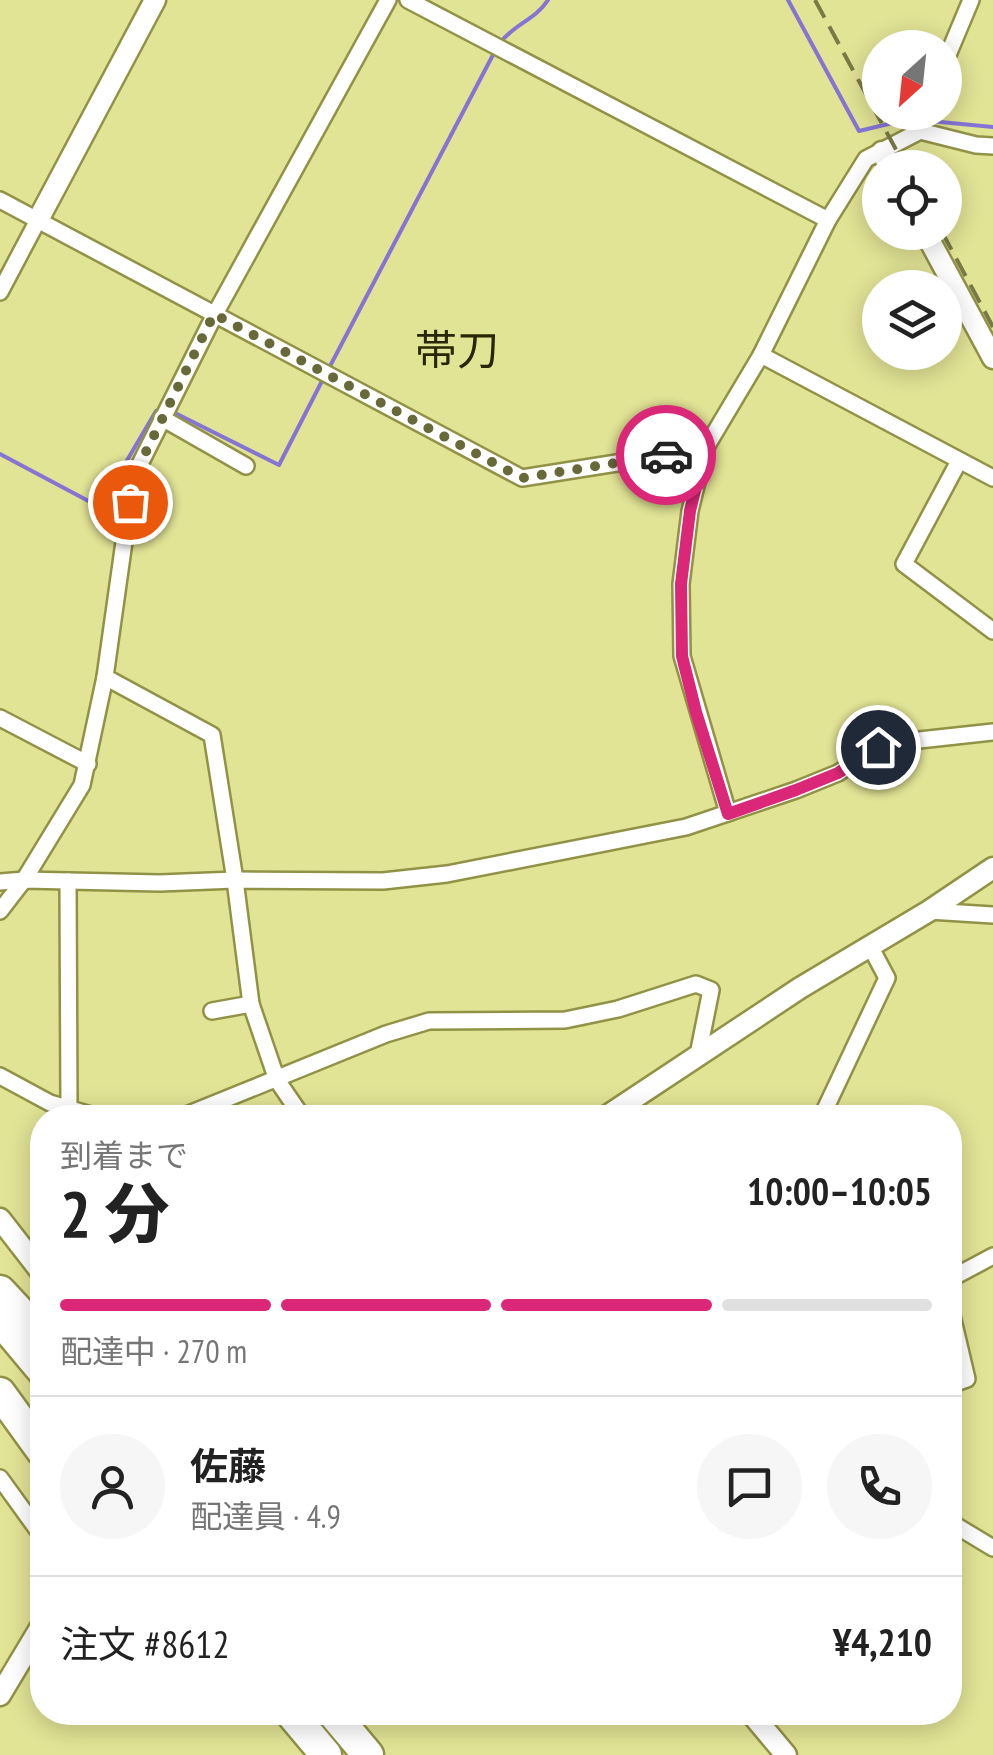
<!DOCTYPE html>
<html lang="ja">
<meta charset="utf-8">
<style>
:root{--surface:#fff;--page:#f6f6f6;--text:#222;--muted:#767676;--line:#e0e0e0;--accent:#db2777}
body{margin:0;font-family:"PT Sans Narrow","Noto Sans JP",sans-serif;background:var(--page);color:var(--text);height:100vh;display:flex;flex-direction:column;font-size:38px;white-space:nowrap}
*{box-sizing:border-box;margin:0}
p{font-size:32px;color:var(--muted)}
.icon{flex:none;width:55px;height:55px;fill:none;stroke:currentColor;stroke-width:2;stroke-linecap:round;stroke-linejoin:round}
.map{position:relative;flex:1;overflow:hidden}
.side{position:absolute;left:30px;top:1105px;width:932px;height:620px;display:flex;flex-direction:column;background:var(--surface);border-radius:40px;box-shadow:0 5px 25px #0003}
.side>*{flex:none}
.needle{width:65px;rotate:207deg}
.fabs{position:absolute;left:862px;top:30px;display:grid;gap:20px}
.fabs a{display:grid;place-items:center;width:100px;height:100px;border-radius:50%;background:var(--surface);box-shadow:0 5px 25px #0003;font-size:50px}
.pin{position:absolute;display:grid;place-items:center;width:85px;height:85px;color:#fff;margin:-42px;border:5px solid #fff;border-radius:50%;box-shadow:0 2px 10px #0007}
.courier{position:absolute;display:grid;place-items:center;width:100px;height:100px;margin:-50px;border:8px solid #db2777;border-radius:50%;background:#fff;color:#222;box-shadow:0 2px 12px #0007}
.overview em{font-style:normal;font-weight:800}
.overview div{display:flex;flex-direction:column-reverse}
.overview{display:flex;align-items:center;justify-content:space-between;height:170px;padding:0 30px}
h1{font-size:65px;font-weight:800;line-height:75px}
.bar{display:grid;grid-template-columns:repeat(4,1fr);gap:15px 10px;align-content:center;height:120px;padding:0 30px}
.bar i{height:12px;border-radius:8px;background:var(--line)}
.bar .selected{background:var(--accent)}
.bar p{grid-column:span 4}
.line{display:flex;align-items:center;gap:25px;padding:0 30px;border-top:2px solid var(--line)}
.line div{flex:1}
.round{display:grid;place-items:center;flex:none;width:105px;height:105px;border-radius:52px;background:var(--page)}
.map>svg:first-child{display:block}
</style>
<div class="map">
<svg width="993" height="1755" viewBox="0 0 993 1755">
<rect width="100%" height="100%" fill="#e1e395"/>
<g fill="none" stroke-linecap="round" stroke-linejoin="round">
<!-- stream -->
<g stroke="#8674d5" stroke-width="4">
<path d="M788 0 859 131 909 119 993 127"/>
<path d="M500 43C513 25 536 19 548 0"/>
<path d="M328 370 495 51"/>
<path d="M173 412 279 465 323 379"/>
<path d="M0 454 96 505 102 503 156 411 160 409"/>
</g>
<defs>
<g id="minor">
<path d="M408 0 828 220"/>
<path d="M945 62 971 0"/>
<path d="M0 200 522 478 705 449"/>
<path d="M0 292 38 220"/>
<path d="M761 355 993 478"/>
<path d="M162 418 246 466"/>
<path d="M959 461 904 564 993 631"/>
<path d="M105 677 212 735 235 880 251 1004 277 1080 303 1118"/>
<path d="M0 718 88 764"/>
<path d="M728 813 682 656 681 584 690 511 705 449 761 355 828 220 866 159 920 131 976 145 993 146"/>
<path d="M68 881 69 1108"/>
<path d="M0 882 24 880 160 883 235 880 383 881 447 874 686 827 796 790 838 773 878 747 901 742 993 732"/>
<path d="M0 911 24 880 82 785 105 677 133 478 215 314 388 0"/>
<path d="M929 911 993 915"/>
<path d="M212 1011 251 1004"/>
<path d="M0 1076 50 1103 91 1115 144 1118"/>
<path d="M179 1118 386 1034 429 1021 565 1020 618 1009 696 984 711 990 698 1055"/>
<path d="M821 1118 887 978 870 946"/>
<path d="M950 1279 993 1256"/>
<path d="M950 1307 967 1379 950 1385"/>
<path d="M0 1478 42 1536"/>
<path d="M950 1522 993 1548"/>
</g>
<g id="tertiary">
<path d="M882 152 890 168"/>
<path d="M38 220 155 0"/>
<path d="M925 232 993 358"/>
<path d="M604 1118 800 988 929 911 993 868"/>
<path d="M0 1219 42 1273"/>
<path d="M0 1695 42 1625"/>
<path d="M750 1712 786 1755"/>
</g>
<g id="motorway">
<path d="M0 1291 42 1336"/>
<path d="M0 1320 42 1370"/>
<path d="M0 1393 42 1451"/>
<path d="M290 1712 326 1755"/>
<path d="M332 1712 368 1755"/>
</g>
</defs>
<!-- minor casing -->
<use href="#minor" stroke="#919246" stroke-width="20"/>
<!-- tertiary casing -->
<use href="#tertiary" stroke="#919246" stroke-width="25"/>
<!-- motorway casing -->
<use href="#motorway" stroke="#919246" stroke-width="35"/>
<!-- minor -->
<use href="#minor" stroke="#fff" stroke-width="15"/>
<!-- tertiary -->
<use href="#tertiary" stroke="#fff" stroke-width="20"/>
<!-- motorway -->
<use href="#motorway" stroke="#fff" stroke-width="30"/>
<!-- rail -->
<g stroke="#797a45" stroke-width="4" stroke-dasharray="20 10" stroke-linecap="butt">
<path d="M815 0 906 168"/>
<path d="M942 232 993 327"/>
</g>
</g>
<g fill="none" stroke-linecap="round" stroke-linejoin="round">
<!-- done -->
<path stroke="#686938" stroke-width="10" stroke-dasharray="0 18" d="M130 502 133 478 214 314 522 478 666 455"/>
<!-- route -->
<path stroke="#db2777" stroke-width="12" d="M666 455 705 449 690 511 681 584 682 656 696 712 728 814 796 790 838 773 878 747"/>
</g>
<g text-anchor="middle" stroke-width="10" stroke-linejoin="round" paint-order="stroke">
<!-- quarter labels -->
<g font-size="42" fill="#272706" stroke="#e1e395">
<text x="457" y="365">帯刀</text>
</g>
</g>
</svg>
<div class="fabs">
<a><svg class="needle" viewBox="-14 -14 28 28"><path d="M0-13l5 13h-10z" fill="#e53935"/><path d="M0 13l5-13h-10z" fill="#767676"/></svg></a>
<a><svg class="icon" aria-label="locate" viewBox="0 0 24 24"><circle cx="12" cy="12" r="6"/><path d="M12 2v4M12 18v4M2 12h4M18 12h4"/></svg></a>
<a><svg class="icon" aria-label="layers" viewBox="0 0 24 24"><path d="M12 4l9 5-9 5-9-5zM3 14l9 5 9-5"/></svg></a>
</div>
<div class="pin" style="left:130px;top:502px;background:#ea580c"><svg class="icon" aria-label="bag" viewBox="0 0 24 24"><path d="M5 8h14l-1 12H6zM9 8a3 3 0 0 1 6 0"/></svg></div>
<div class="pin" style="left:878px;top:747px;background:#1f2937"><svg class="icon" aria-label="home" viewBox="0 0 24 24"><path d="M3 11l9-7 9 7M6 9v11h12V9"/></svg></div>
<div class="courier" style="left:666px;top:455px"><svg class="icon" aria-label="car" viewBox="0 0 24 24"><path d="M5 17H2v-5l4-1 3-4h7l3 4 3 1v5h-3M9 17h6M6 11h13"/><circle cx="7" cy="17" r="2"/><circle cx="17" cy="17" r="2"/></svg></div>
<section class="side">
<div class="overview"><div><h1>2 分</h1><p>到着まで</p></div><em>10:00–10:05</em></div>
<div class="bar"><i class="selected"></i><i class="selected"></i><i class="selected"></i><i></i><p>配達中 · 270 m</p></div>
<div class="line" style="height:180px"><a class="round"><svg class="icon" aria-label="person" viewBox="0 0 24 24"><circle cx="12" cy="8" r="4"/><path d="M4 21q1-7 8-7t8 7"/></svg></a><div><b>佐藤</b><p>配達員 · 4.9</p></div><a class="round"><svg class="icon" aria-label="chat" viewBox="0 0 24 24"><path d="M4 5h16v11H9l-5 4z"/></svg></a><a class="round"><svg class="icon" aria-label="phone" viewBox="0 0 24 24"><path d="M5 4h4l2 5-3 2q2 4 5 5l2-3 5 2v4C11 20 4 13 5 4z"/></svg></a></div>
<div class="line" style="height:130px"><div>注文 #8612</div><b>¥4,210</b></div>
</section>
</div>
